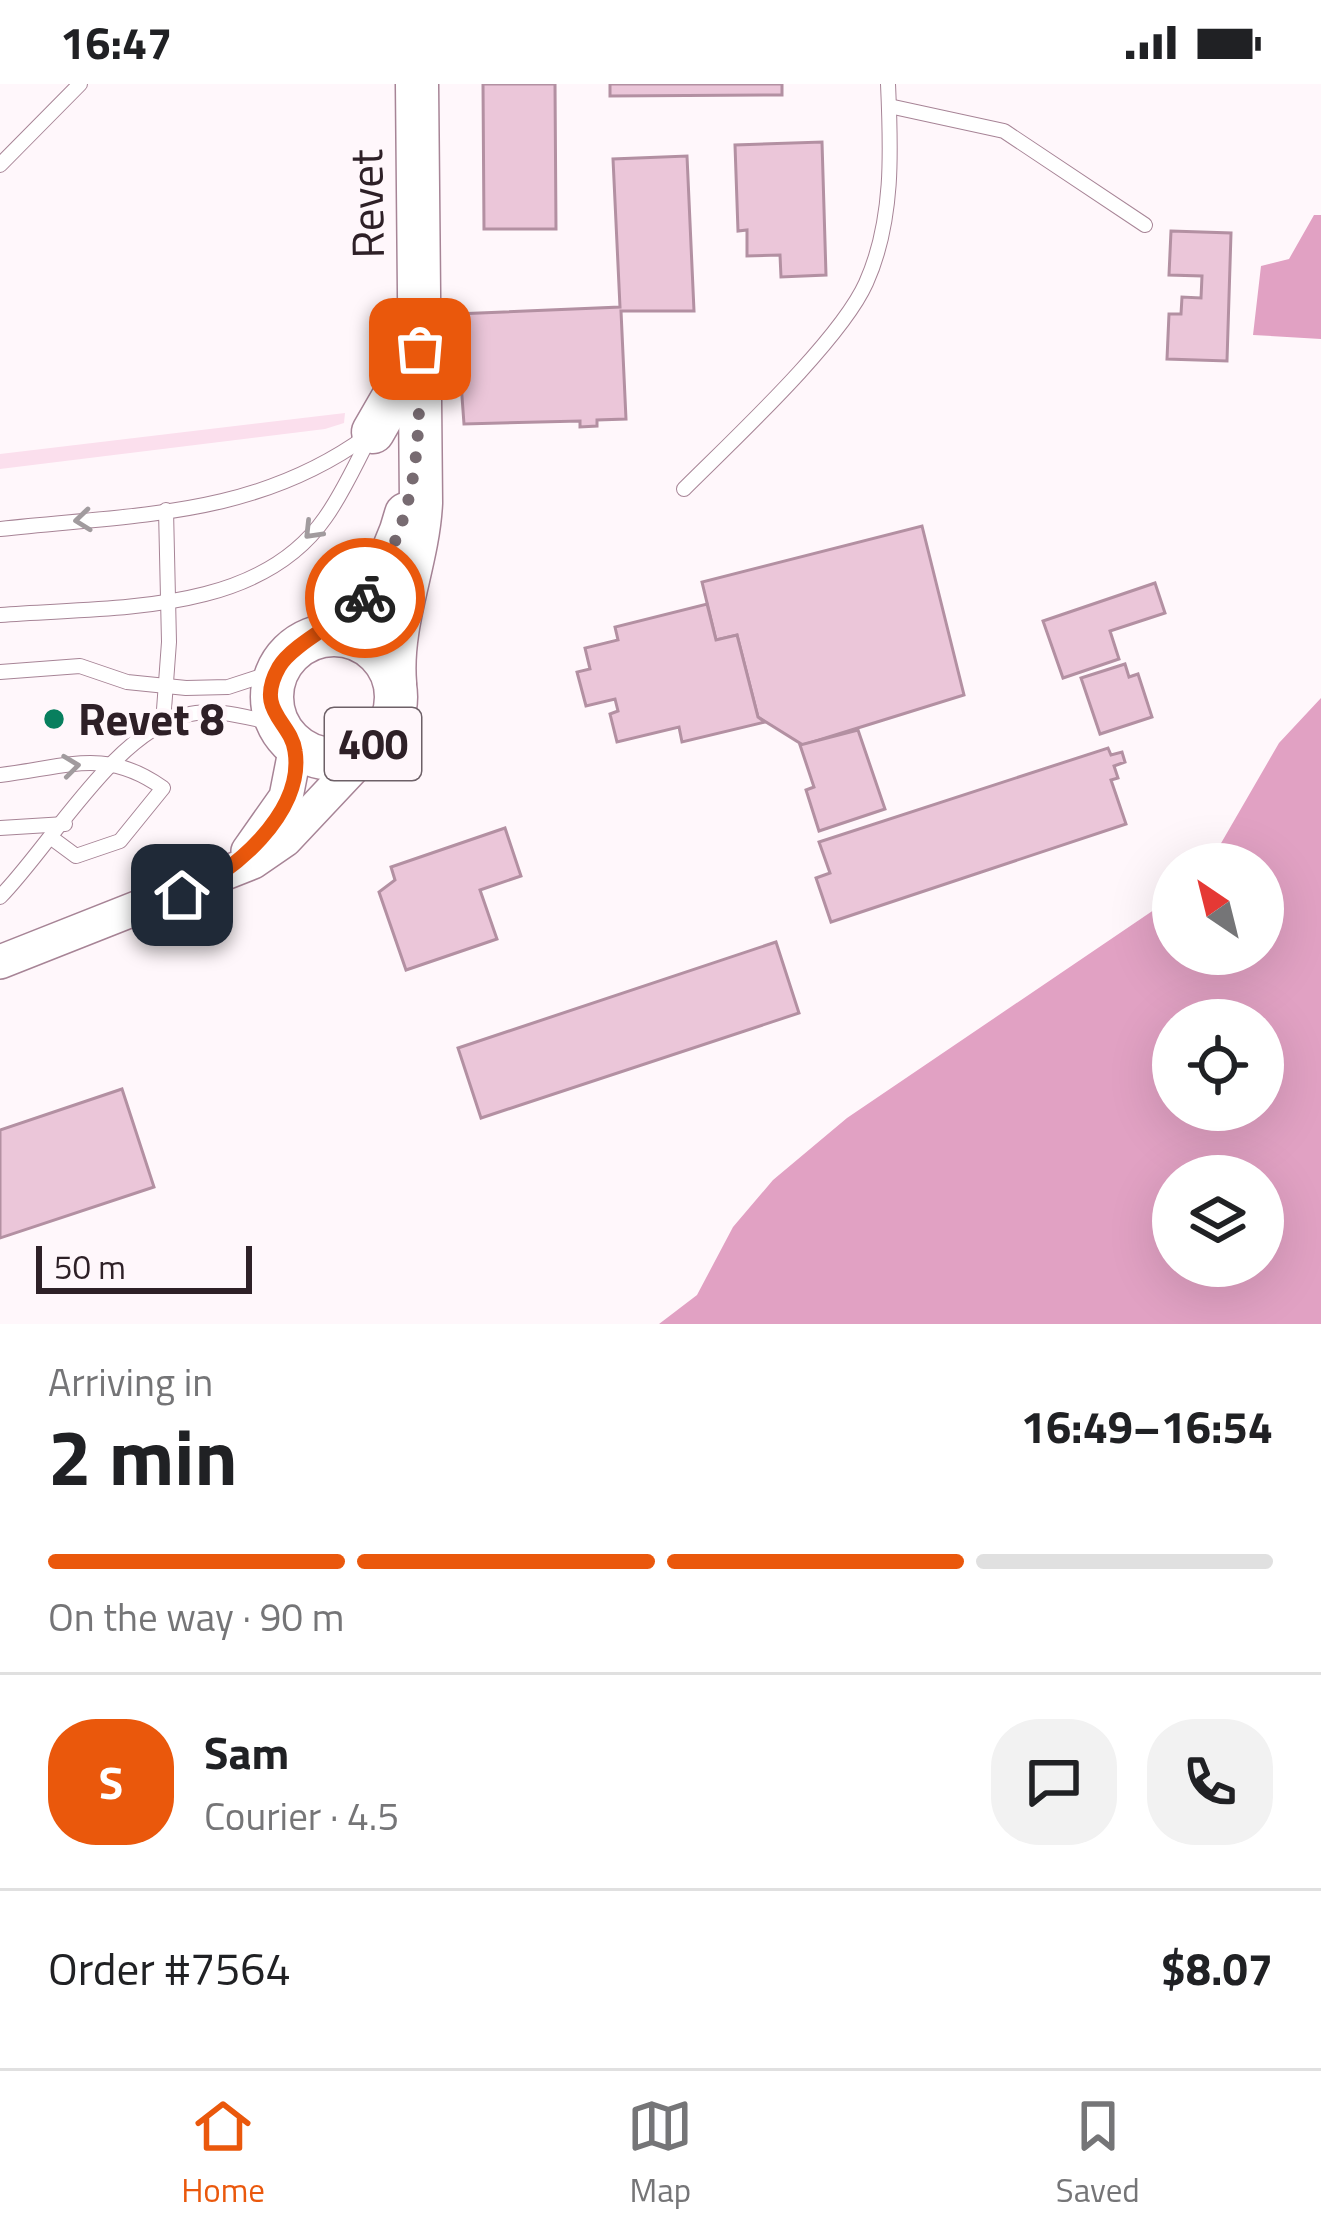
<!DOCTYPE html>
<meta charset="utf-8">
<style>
:root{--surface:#fff;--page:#f2f2f2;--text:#202124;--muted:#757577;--line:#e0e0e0;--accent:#ea580c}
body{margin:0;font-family:"Titillium Web",sans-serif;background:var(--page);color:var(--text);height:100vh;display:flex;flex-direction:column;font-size:45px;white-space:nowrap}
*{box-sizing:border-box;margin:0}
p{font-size:39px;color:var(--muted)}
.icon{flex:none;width:66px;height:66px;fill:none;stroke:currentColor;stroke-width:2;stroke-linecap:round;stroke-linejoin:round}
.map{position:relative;height:1240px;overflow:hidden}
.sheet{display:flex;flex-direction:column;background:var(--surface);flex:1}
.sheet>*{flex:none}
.needle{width:78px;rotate:325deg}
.fabs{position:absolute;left:1152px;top:759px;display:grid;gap:24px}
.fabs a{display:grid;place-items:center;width:132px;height:132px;border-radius:50%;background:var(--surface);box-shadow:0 12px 48px #0002;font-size:60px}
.scale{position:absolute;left:36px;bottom:30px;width:216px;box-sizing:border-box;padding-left:12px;border:6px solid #2e2027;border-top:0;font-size:33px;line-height:42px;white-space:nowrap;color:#2e2027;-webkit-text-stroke:9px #fff7fb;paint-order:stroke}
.pin{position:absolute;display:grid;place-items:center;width:102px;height:102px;color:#fff;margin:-51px;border-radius:24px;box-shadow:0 6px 18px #0006}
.courier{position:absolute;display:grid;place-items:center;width:120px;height:120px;margin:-60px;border:9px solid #ea580c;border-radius:50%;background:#fff;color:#222;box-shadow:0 3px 15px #0007}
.head em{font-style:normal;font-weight:700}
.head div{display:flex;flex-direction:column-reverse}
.head{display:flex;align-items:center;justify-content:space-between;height:204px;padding:0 48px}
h1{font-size:78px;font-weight:700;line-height:90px}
.bar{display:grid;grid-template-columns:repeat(4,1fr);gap:18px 12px;align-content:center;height:144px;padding:0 48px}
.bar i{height:15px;border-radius:9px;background:var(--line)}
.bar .on{background:var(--accent)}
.bar p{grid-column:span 4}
.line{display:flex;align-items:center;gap:30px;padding:0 48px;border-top:3px solid var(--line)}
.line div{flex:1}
.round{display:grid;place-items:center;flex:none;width:126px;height:126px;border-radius:48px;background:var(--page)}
.status{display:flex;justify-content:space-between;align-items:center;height:84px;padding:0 60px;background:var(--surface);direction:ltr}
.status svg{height:33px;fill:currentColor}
.tabs{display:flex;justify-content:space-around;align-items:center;height:168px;border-top:3px solid var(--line);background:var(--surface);font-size:33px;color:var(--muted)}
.tabs a{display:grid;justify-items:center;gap:6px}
.tabs .on{color:var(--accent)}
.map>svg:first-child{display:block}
</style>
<div class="status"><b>16:47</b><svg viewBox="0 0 49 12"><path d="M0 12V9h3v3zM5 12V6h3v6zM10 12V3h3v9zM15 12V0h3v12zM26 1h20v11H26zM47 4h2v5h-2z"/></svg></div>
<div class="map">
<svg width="1321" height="1240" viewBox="0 0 1321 1240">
<rect width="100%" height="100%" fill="#fff7fb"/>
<!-- green -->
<path fill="#fbdfed" d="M345 329 344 339 325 345 0 385V370Z"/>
<!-- water -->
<g fill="#e1a1c3" fill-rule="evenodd">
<path d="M1314 131H1321V255L1253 251 1261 182 1289 175Z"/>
<path d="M1321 614V1240H659L697 1211 733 1143 773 1096 847 1034 1173 813V870H1263V780H1209L1279 659ZM1173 936H1263V1026H1173ZM1173 1092H1263V1182H1173Z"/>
</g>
<!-- building -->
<g fill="#ebc6d9" stroke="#b390a2" stroke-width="3">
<path d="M483 0H555L556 145H484Z"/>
<path d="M610 0H782V11L610 12Z"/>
<path d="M822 58 826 191 781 193 780 171 747 172V146L738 147 735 61Z"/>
<path d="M687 72 694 227H621L626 335 597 336V342L580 343V337L464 340 456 230 620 223 613 75Z"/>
<path d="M1171 147 1231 149 1227 277 1167 275 1169 230H1181L1182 213 1201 214 1202 192 1169 191Z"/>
<path d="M922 442 964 611 803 661 758 633 737 551 716 556 702 498Z"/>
<path d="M1155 499 1165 529 1110 547 1119 575 1063 594 1043 537Z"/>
<path d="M707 520 716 556 737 551 758 633 765 638 682 658 679 643 617 658 610 630 618 627 615 615 586 622 577 588 590 585 585 564 618 556 615 543Z"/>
<path d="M1125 580 1129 593 1138 590 1152 633 1100 650 1081 594Z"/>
<path d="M858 646 885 725 819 747 806 706 814 703 800 661Z"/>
<path d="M1108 664 1111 671 1122 668 1125 678 1114 682 1118 694 1111 696 1126 740 831 838 816 794 830 789 819 758Z"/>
<path d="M505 744 521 792 480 806 497 855 406 886 379 808 395 796 391 783Z"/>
<path d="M776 858 799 929 481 1034 458 964Z"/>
<path d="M122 1005 154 1103 0 1154V1046Z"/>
</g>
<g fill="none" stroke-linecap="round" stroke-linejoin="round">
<defs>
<g id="service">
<path d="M889 22 1004 47 1145 141"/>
<path d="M0 81 80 0"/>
<path d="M684 405C732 357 840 257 866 199 894 137 891 66 888 0"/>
<path d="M0 445C133 430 254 434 367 352"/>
<path d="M0 531C107 522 256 533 325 434 343 409 356 379 370 353"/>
<path d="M0 588 80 582 127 598 186 604 228 603 277 587"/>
<path d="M163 639 169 558 166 426"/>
<path d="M0 691C67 683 106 663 163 704L120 757 76 772 53 755"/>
<path d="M0 744 65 740"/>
<path d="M0 813C51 761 114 649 185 631 215 623 248 634 278 640"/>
</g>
<g id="tertiary">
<path d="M248 767 286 713 296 662"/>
<path d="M0 878 253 778 285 756 379 656"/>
</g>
<g id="trunk">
<path d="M373 348 414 277"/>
<path d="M321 551C362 520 393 482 406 430"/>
<circle cx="334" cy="613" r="62"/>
<path d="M395 599C390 537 418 480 421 419L417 0"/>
</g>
</defs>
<!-- service casing -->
<use href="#service" stroke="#a78496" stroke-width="16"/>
<!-- tertiary casing -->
<use href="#tertiary" stroke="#a78496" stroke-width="36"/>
<!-- trunk casing -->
<use href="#trunk" stroke="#a78496" stroke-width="45"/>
<!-- service -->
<use href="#service" stroke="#fff" stroke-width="14"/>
<!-- tertiary -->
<use href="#tertiary" stroke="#fff" stroke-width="33"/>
<!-- trunk -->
<use href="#trunk" stroke="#fff" stroke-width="42"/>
</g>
<!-- one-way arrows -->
<defs><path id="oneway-chevron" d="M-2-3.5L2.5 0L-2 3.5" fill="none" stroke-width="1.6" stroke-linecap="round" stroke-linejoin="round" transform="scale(3)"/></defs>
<g stroke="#a19b9e">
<use href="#oneway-chevron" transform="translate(83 436) rotate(174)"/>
<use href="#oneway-chevron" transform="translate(312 447) rotate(134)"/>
<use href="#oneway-chevron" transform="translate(71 682) rotate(-7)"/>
</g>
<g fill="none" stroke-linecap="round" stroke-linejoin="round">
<!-- done -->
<path stroke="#776b71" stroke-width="12" stroke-dasharray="0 21.6" d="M365 514C420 430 419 362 420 265"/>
<!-- route -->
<path stroke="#ea580c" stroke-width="15" d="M182 811C231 791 305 729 295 667 291 637 254 627 279 583 292 560 342 537 365 514"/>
</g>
<!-- markers -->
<circle fill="#087f5e" stroke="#fff7fb" stroke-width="4.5" cx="54" cy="635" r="12"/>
<g text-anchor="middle" stroke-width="9" stroke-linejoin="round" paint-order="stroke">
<!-- shield labels -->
<rect fill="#fff7fb" stroke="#6d6067" stroke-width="3" x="325" y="624" width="96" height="72" rx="9"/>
<g font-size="42" font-weight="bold" fill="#2e2027">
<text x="373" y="675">400</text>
</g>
<!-- street labels -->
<g font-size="45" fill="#2e2027" stroke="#fff7fb">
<text transform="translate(367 120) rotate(-91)" y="16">Revet</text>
</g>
<!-- poi labels -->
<g font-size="45" font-weight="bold" fill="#2e2027" stroke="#fff7fb" text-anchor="start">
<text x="78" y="651">Revet 8</text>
</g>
</g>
</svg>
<div class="fabs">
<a><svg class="needle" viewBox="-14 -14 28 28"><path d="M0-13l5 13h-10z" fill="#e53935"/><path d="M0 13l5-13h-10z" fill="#757577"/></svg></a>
<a><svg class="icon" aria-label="locate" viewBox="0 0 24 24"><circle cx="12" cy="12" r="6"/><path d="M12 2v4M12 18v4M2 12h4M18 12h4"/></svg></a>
<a><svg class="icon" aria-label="layers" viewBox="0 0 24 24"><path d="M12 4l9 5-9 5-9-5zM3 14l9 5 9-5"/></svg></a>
</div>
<div class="scale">50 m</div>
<div class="pin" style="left:420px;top:265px;background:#ea580c"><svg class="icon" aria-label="bag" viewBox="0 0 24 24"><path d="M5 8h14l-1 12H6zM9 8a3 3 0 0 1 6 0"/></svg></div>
<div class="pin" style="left:182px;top:811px;background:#1f2937"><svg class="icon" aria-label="home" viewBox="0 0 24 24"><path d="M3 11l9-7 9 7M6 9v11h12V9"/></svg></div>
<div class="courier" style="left:365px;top:514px"><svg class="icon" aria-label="bike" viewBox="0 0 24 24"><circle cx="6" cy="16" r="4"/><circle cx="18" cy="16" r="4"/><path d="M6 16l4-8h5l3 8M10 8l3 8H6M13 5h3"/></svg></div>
</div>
<section class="sheet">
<div class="head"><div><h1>2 min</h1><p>Arriving in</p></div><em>16:49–16:54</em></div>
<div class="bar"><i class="on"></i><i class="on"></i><i class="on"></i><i></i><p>On the way · 90 m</p></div>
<div class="line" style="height:216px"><b class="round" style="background:var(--accent);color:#fff">S</b><div><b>Sam</b><p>Courier · 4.5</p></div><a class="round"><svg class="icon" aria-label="chat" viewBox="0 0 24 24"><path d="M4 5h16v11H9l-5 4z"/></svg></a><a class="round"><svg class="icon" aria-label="phone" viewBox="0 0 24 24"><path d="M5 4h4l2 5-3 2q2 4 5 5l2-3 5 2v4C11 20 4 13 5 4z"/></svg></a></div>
<div class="line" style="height:156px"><div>Order #7564</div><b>$8.07</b></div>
</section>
<nav class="tabs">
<a class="on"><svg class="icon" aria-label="home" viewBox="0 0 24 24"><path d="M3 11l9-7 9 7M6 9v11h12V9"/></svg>Home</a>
<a><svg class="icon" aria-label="map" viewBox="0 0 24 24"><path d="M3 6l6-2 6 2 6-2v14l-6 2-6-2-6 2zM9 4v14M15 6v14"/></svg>Map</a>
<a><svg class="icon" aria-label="saved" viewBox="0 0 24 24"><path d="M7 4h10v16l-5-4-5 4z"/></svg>Saved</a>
</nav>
